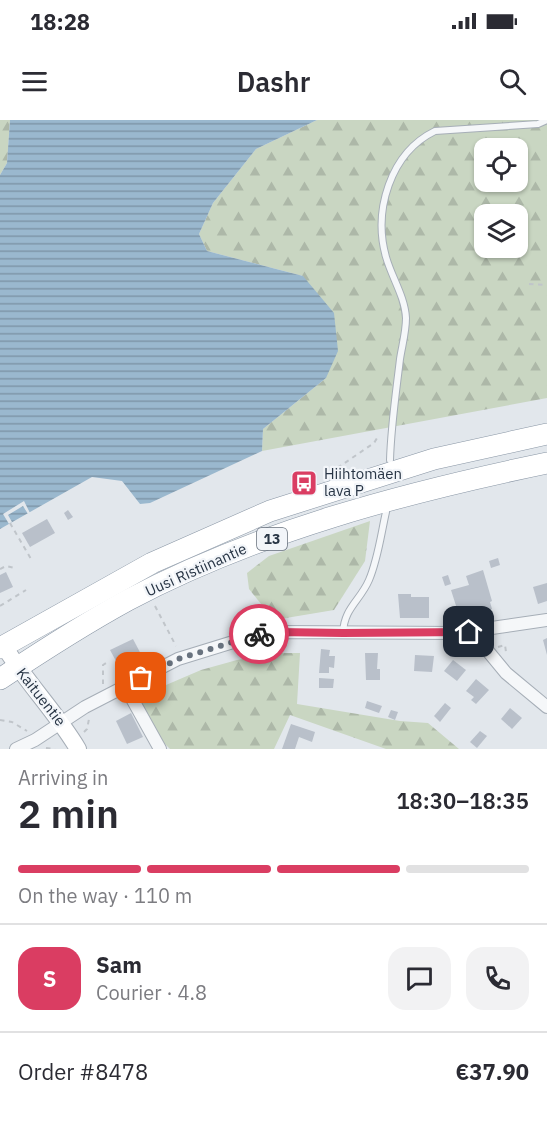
<!DOCTYPE html>
<meta charset="utf-8">
<style>
:root{--surface:#fff;--page:#f2f2f3;--text:#2b2b33;--muted:#7c7c81;--line:#e1e1e2;--accent:#da3d62}
body{margin:0;font-family:"IBM Plex Sans",sans-serif;background:var(--page);color:var(--text);height:100vh;display:flex;flex-direction:column;font-size:22px;white-space:nowrap}
*{box-sizing:border-box;margin:0}
p{font-size:20px;color:var(--muted)}
.icon{flex:none;width:33px;height:33px;fill:none;stroke:currentColor;stroke-width:2;stroke-linecap:round;stroke-linejoin:round}
.map{position:relative;height:629px;overflow:hidden}
.panel{display:flex;flex-direction:column;background:var(--surface);flex:1}
.panel>*{flex:none}
.buttons{position:absolute;left:474px;top:18px;display:grid;gap:12px}
.buttons a{display:grid;place-items:center;width:54px;height:54px;border-radius:12px;background:var(--surface);box-shadow:0 2px 4px #0004;font-size:30px}
.pin{position:absolute;display:grid;place-items:center;width:51px;height:51px;color:#fff;margin:-26px;border-radius:12px;box-shadow:0 3px 9px #0006}
.courier{position:absolute;display:grid;place-items:center;width:60px;height:60px;margin:-30px;border:4px solid #da3d62;border-radius:50%;background:#fff;color:#222;box-shadow:0 2px 8px #0007}
.overview em{font-style:normal;font-weight:600}
.overview div{display:flex;flex-direction:column-reverse}
.overview{display:flex;align-items:center;justify-content:space-between;height:102px;padding:0 18px}
h1{font-size:39px;font-weight:600;line-height:45px}
.bar{display:grid;grid-template-columns:repeat(4,1fr);gap:9px 6px;align-content:center;height:72px;padding:0 18px}
.bar i{height:8px;border-radius:4px;background:var(--line)}
.bar .on{background:var(--accent)}
.bar p{grid-column:span 4}
.line{display:flex;align-items:center;gap:15px;padding:0 18px;border-top:2px solid var(--line)}
.line div{flex:1}
.round{display:grid;place-items:center;flex:none;width:63px;height:63px;border-radius:18px;background:var(--page)}
.status{display:flex;justify-content:space-between;align-items:center;height:42px;padding:0 30px;background:var(--surface);direction:ltr}
.status svg{height:16px;fill:currentColor}
header{display:flex;justify-content:space-between;align-items:center;height:78px;padding:0 18px;background:var(--surface);font-size:27px;font-weight:600}
.map>svg:first-child{display:block}
</style>
<div class="status"><b>18:28</b><svg viewBox="0 0 49 12"><path d="M0 12V9h3v3zM5 12V6h3v6zM10 12V3h3v9zM15 12V0h3v12zM26 1h20v11H26zM47 4h2v5h-2z"/></svg></div>
<header><svg class="icon" aria-label="menu" viewBox="0 0 24 24"><path d="M4 6h16M4 12h16M4 18h16"/></svg>Dashr<svg class="icon" aria-label="search" viewBox="0 0 24 24"><circle cx="10" cy="10" r="6"/><path d="M15 15l6 6"/></svg></header>
<div class="map">
<svg width="547" height="629" viewBox="0 0 547 629">
<defs>
<pattern id="forest-firs" width="22" height="20" patternUnits="userSpaceOnUse" patternTransform="scale(1.5)"><rect width="22" height="20" fill="#c9d6c2"/><path d="M5 1l3.5 6h-7zM16 11l3.5 6h-7z" fill="#adb8a8"/></pattern>
<pattern id="water-rules" width="6" height="5" patternUnits="userSpaceOnUse" patternTransform="scale(1.5)"><rect width="6" height="5" fill="#9ab8ce"/><path d="M0 2.5h6" fill="none" stroke="#7e96a9"/></pattern>
</defs>
<rect width="100%" height="100%" fill="#e2e7ec"/>
<!-- forest -->
<g fill="url(#forest-firs)" fill-rule="evenodd">
<path d="M0 0H10L7 43 0 55Z"/>
<path d="M317 0H547V278L262 331 263 309 326 258 303 156 207 131 199 114 213 83 256 29ZM484 28H518V62H484ZM484 94H518V128H484Z"/>
<path d="M370 401 365 441 334 490 274 500 249 469 247 453 269 436Z"/>
<path d="M277 533H300L297 584 400 601 428 603 459 629H386L290 595 274 629H170L162 621 142 585 145 574 201 550 237 540Z"/>
</g>
<!-- water -->
<path fill="url(#water-rules)" d="M10 0H317L256 29 213 83 199 114 207 131 303 156 334 193 338 231 326 258 263 309 262 331 150 383 140 384 122 361 92 357 0 409V55L7 43Z"/>
<!-- pier -->
<path fill="#e2e7ec" d="M24 381 30 393 28 394 23 386 8 395 12 402 9 404 3 394Z"/>
<!-- building -->
<g fill="#b9c0ca">
<path d="M68 390 73 397 68 400 64 393Z"/>
<path d="M47 399 55 413 30 427 22 413Z"/>
<path d="M498 438 500 445 491 448 489 441Z"/>
<path d="M483 450 492 481 490 482 492 489 480 493 478 486 458 492 451 470 469 465 466 456Z"/>
<path d="M6 452 13 467 0 473V455Z"/>
<path d="M448 455 451 464 445 466 442 457Z"/>
<path d="M547 463V481L538 484 533 467Z"/>
<path d="M398 474H411V477H429V498H400Z"/>
<path d="M547 518V535L543 520Z"/>
<path d="M133 519 143 538 130 545 116 541 110 530Z"/>
<path d="M321 529 330 530 329 536H335L334 548 329 547V553H319Z"/>
<path d="M365 533H378L377 549H380V560H366Z"/>
<path d="M415 535 434 536 432 552 414 551Z"/>
<path d="M453 540 466 550 457 561 444 551Z"/>
<path d="M319 558 334 559 333 568H319Z"/>
<path d="M476 559 489 570 476 584 471 580 474 577 466 571Z"/>
<path d="M367 581 382 586 379 593 365 588Z"/>
<path d="M445 583 451 588 440 602 434 596Z"/>
<path d="M510 588 522 598 512 609 501 599Z"/>
<path d="M391 590 398 592 395 600 388 597Z"/>
<path d="M131 593 143 617 127 624 116 601Z"/>
<path d="M291 604 315 612 312 622 299 617 295 629H282Z"/>
<path d="M480 611 487 616 477 628 470 622Z"/>
</g>
<g fill="none" stroke-linecap="round" stroke-linejoin="round">
<defs>
<g id="lane">
<path d="M390 340C391 306 396 273 400 239 402 226 406 212 406 198 405 177 392 158 386 137 373 91 390 33 435 11L538 4 547 0"/>
<path d="M343 513C344 488 360 481 369 460 378 439 381 414 386 392"/>
</g>
<g id="street">
<path d="M481 511 487 530 506 553 547 587"/>
<path d="M125 566 160 629"/>
<path d="M16 629 35 620 85 587 178 539 259 514 278 512 457 513 547 500"/>
</g>
<path id="secondary" d="M4 526C26 562 56 592 78 629"/>
<g id="highway">
<path d="M0 528 152 443 270 391 434 339 547 314"/>
<path d="M0 559C42 531 84 504 128 480 259 411 403 373 547 343"/>
</g>
</defs>
<!-- lane casing -->
<use href="#lane" stroke="#a6aeb7" stroke-width="8"/>
<!-- street casing -->
<use href="#street" stroke="#a6aeb7" stroke-width="14"/>
<!-- secondary casing -->
<use href="#secondary" stroke="#a6aeb7" stroke-width="18"/>
<!-- highway casing -->
<use href="#highway" stroke="#8895a4" stroke-width="22"/>
<!-- path -->
<g stroke="#c0c5ca" stroke-width="2" stroke-dasharray="4.5 4.5" stroke-linecap="butt">
<path d="M529 164 547 165"/>
<path d="M330 353 374 323 379 315"/>
<path d="M10 403 31 439"/>
<path d="M0 449 6 446 15 448"/>
<path d="M0 486 26 470"/>
<path d="M155 486 176 526"/>
<path d="M459 526 471 533 475 532"/>
<path d="M498 527 505 525 506 532"/>
<path d="M103 564V545L109 541"/>
<path d="M0 600 12 602 27 611"/>
<path d="M84 612 87 609 89 599"/>
<path d="M46 628 55 629"/>
</g>
<!-- lane -->
<use href="#lane" stroke="#f5f7f9" stroke-width="6"/>
<!-- street -->
<use href="#street" stroke="#f5f7f9" stroke-width="12"/>
<!-- secondary -->
<use href="#secondary" stroke="#fff" stroke-width="16"/>
<!-- highway -->
<use href="#highway" stroke="#fff" stroke-width="21"/>
</g>
<g fill="none" stroke-linecap="round" stroke-linejoin="round">
<!-- done -->
<path stroke="#69737f" stroke-width="6" stroke-dasharray="0 10.8" d="M141 558 178 539 259 514"/>
<!-- route -->
<path stroke="#da3d62" stroke-width="8" d="M259 514 278 512 343 513 469 512"/>
</g>
<!-- icons -->
<defs>
<symbol id="bus-square" viewBox="-11 -11 22 22"><rect x="-9" y="-9" width="18" height="18" rx="4" fill="#da3d62" stroke="#f2f5f9"/><path d="M-5-6H5V4H4V6H2V4H-2V6H-4V4H-5ZM-3.5-4V0h7V-4ZM-3.5 1.2v1.5H-2V1.2ZM2 1.2v1.5H3.5V1.2Z" fill="#fff"/></symbol>
</defs>
<g fill-rule="evenodd">
<use href="#bus-square" x="289" y="348" width="30" height="30"/>
</g>
<g text-anchor="middle" stroke-width="4.5" stroke-linejoin="round" paint-order="stroke">
<!-- shield labels -->
<rect fill="#f2f5f9" stroke="#656f7b" stroke-width="1.5" x="257" y="408" width="30" height="22" rx="4.5"/>
<g font-size="14" font-weight="bold" fill="#283545">
<text x="272" y="424">13</text>
</g>
<!-- poi labels -->
<g font-size="15" fill="#283545" stroke="#f2f5f9" text-anchor="start">
<text x="324" y="359">Hiihtomäen<tspan x="324" dy="17">lava P</tspan></text>
</g>
<!-- street labels -->
<g font-size="15" fill="#283545" stroke="#f2f5f9">
<text transform="translate(196 450) rotate(-24)" y="5">Uusi Ristiinantie</text>
<text transform="translate(41 577) rotate(52)" y="5">Kaituentie</text>
</g>
</g>
</svg>
<div class="buttons">
<a><svg class="icon" aria-label="locate" viewBox="0 0 24 24"><circle cx="12" cy="12" r="6"/><path d="M12 2v4M12 18v4M2 12h4M18 12h4"/></svg></a>
<a><svg class="icon" aria-label="layers" viewBox="0 0 24 24"><path d="M12 4l9 5-9 5-9-5zM3 14l9 5 9-5"/></svg></a>
</div>
<div class="pin" style="left:141px;top:558px;background:#ea580c"><svg class="icon" aria-label="bag" viewBox="0 0 24 24"><path d="M5 8h14l-1 12H6zM9 8a3 3 0 0 1 6 0"/></svg></div>
<div class="pin" style="left:469px;top:512px;background:#1f2937"><svg class="icon" aria-label="home" viewBox="0 0 24 24"><path d="M3 11l9-7 9 7M6 9v11h12V9"/></svg></div>
<div class="courier" style="left:259px;top:514px"><svg class="icon" aria-label="bike" viewBox="0 0 24 24"><circle cx="6" cy="16" r="4"/><circle cx="18" cy="16" r="4"/><path d="M6 16l4-8h5l3 8M10 8l3 8H6M13 5h3"/></svg></div>
</div>
<section class="panel">
<div class="overview"><div><h1>2 min</h1><p>Arriving in</p></div><em>18:30–18:35</em></div>
<div class="bar"><i class="on"></i><i class="on"></i><i class="on"></i><i></i><p>On the way · 110 m</p></div>
<div class="line" style="height:108px"><b class="round" style="background:var(--accent);color:#fff">S</b><div><b>Sam</b><p>Courier · 4.8</p></div><a class="round"><svg class="icon" aria-label="chat" viewBox="0 0 24 24"><path d="M4 5h16v11H9l-5 4z"/></svg></a><a class="round"><svg class="icon" aria-label="phone" viewBox="0 0 24 24"><path d="M5 4h4l2 5-3 2q2 4 5 5l2-3 5 2v4C11 20 4 13 5 4z"/></svg></a></div>
<div class="line" style="height:78px"><div>Order #8478</div><b>€37.90</b></div>
</section>
